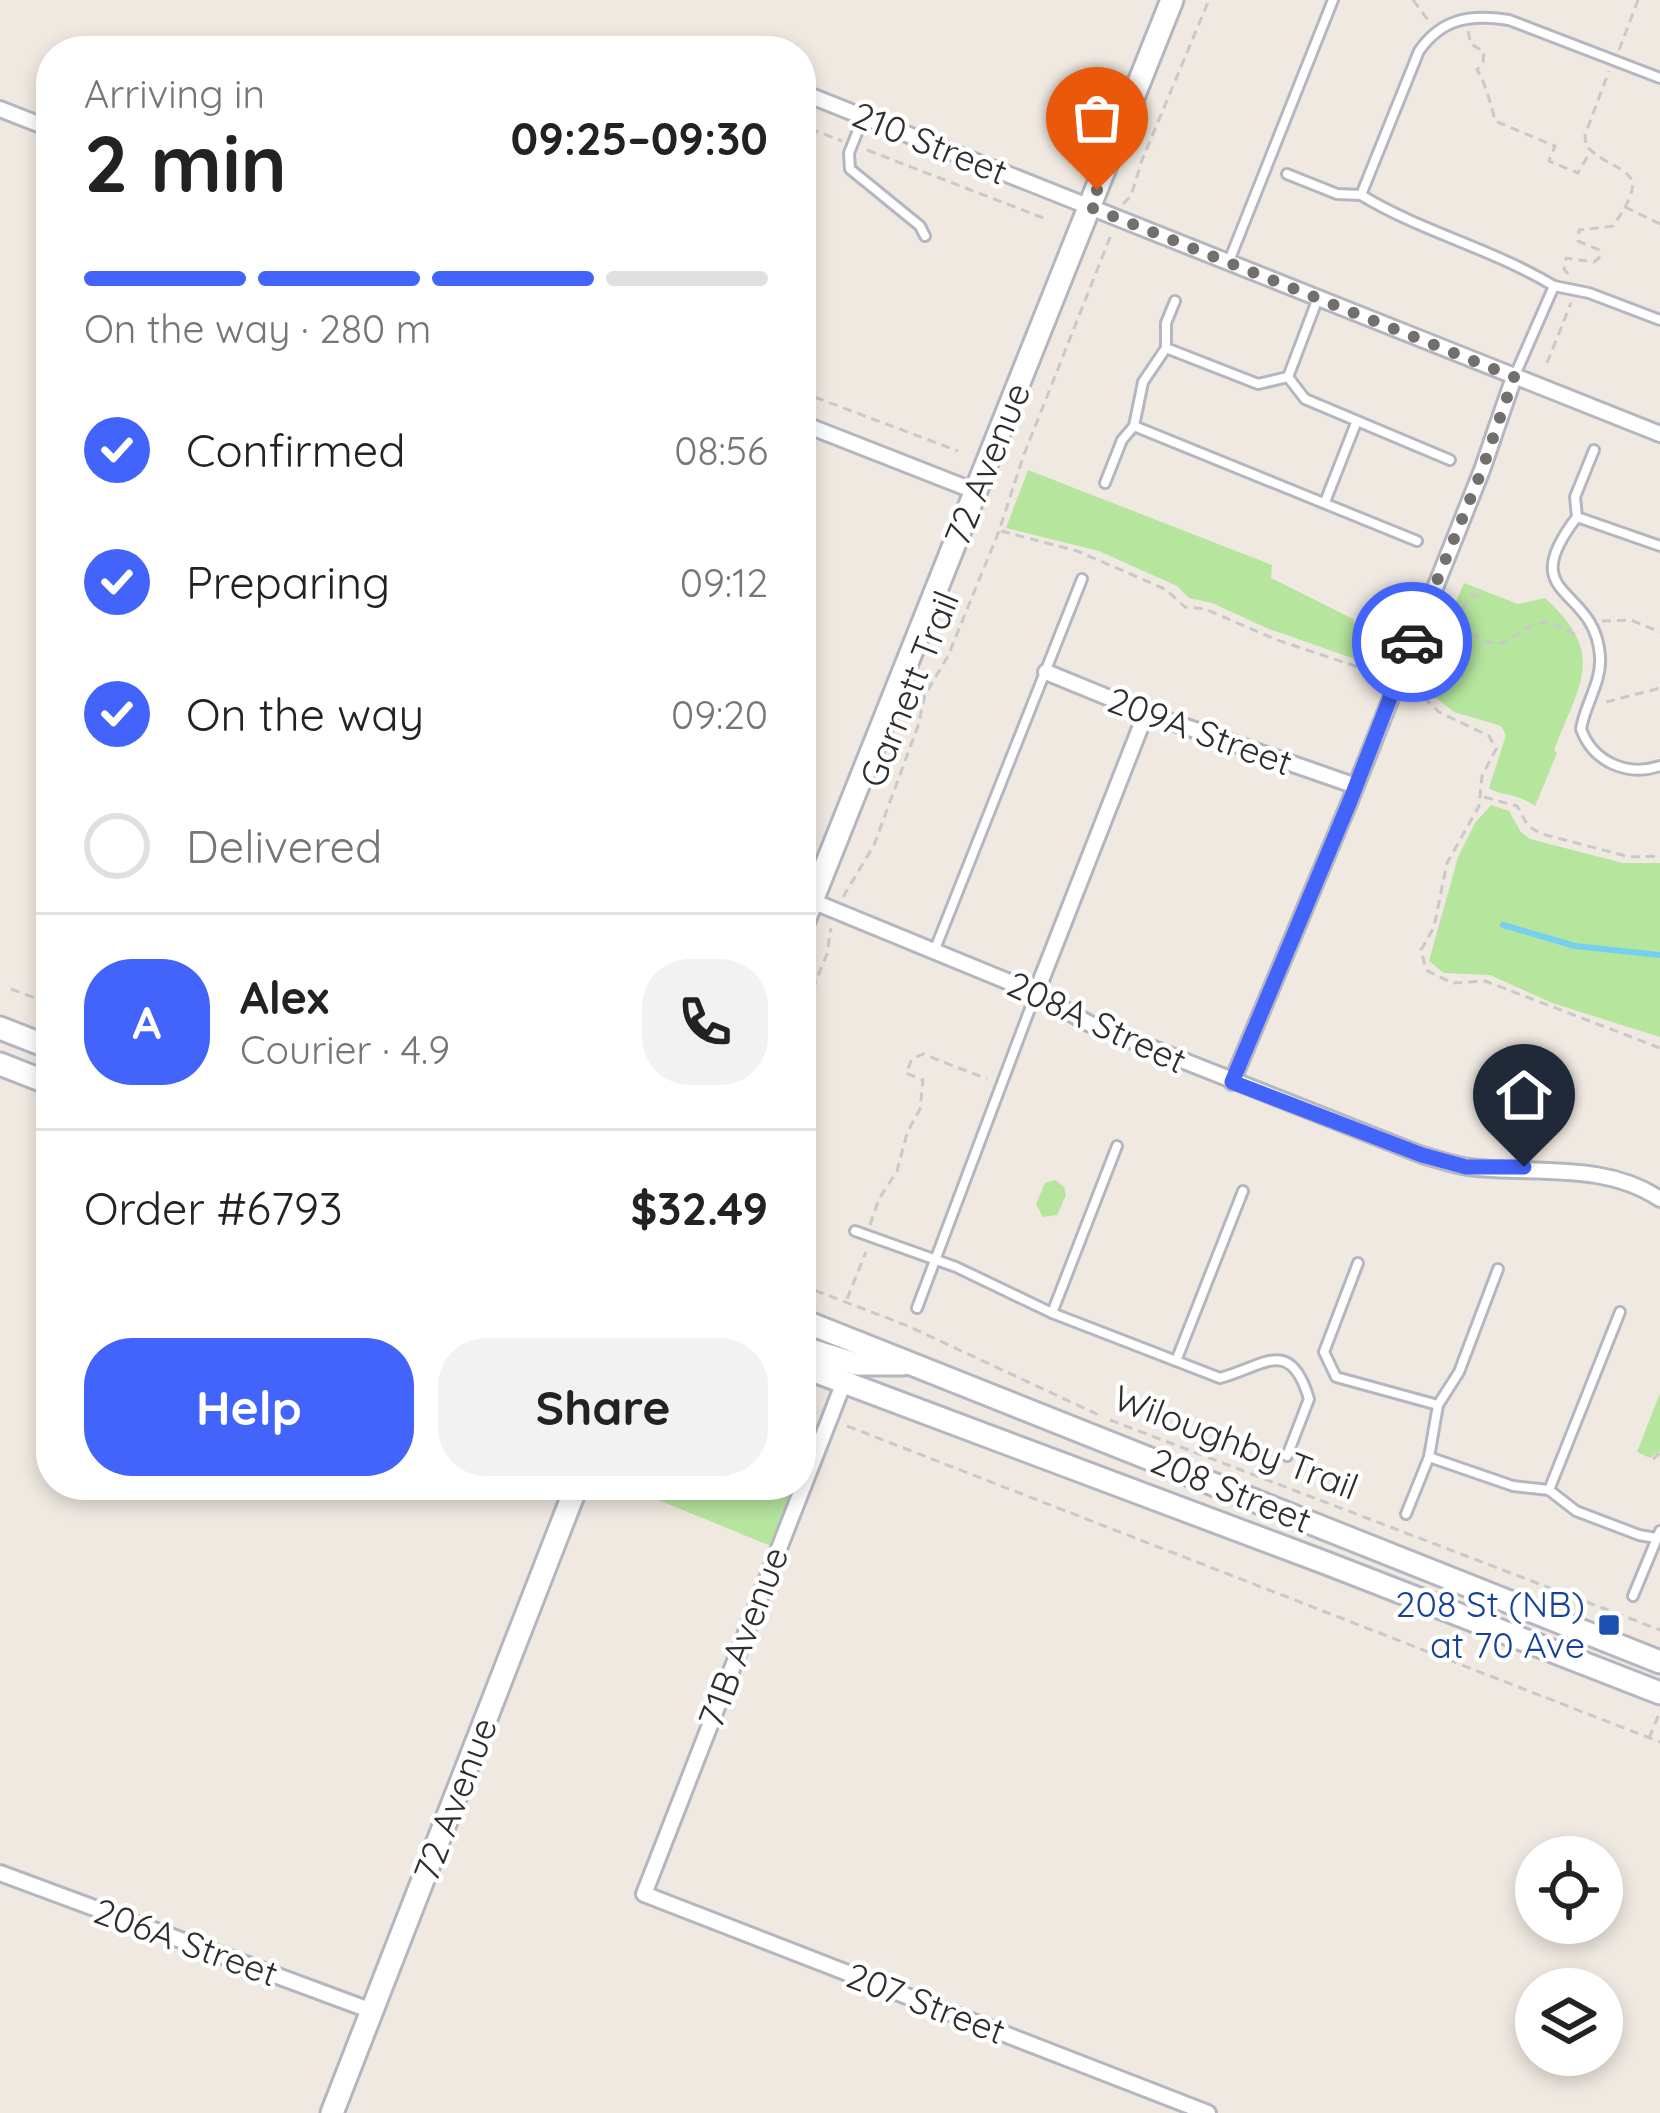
<!DOCTYPE html>
<meta charset="utf-8">
<style>
:root{--surface:#fff;--page:#f2f2f2;--text:#222;--muted:#767676;--line:#e0e0e0;--accent:#4264fb}
body{margin:0;font-family:Quicksand,sans-serif;background:var(--page);color:var(--text);height:100vh;display:flex;flex-direction:column;font-size:45px;white-space:nowrap}
*{box-sizing:border-box;margin:0}
p{font-size:39px;color:var(--muted)}
.icon{flex:none;width:66px;height:66px;fill:none;stroke:currentColor;stroke-width:2;stroke-linecap:round;stroke-linejoin:round}
.map{position:relative;flex:1;overflow:hidden}
.sheet{position:absolute;left:36px;top:36px;width:780px;height:1464px;display:flex;flex-direction:column;background:var(--surface);border-radius:48px;box-shadow:0 6px 18px #0003}
.sheet>*{flex:none}
.tools{position:absolute;left:1515px;top:1836px;display:grid;gap:24px}
.tools a{display:grid;place-items:center;width:108px;height:108px;border-radius:50%;background:var(--surface);box-shadow:0 6px 18px #0003;font-size:60px}
.pin{position:absolute;display:grid;place-items:center;width:102px;height:102px;color:#fff;margin:-123px -51px;border-radius:50% 50% 50% 0;rotate:-45deg;box-shadow:0 0 12px #0007}
.pin .icon{rotate:45deg}
.courier{position:absolute;display:grid;place-items:center;width:120px;height:120px;margin:-60px;border:9px solid #4264fb;border-radius:50%;background:#fff;color:#222;box-shadow:0 3px 15px #0007}
.head em{font-style:normal;font-weight:700}
.head div{display:flex;flex-direction:column-reverse}
.head{display:flex;align-items:center;justify-content:space-between;height:204px;padding:0 48px}
h1{font-size:78px;font-weight:700;line-height:90px}
.bar{display:grid;grid-template-columns:repeat(4,1fr);gap:18px 12px;align-content:center;height:144px;padding:0 48px}
.bar i{height:15px;border-radius:9px;background:var(--line)}
.bar .active{background:var(--accent)}
.bar p{grid-column:span 4}
.line{display:flex;align-items:center;gap:30px;padding:0 48px;border-top:3px solid var(--line)}
.line div{flex:1}
.round{display:grid;place-items:center;flex:none;width:126px;height:126px;border-radius:48px;background:var(--page)}
ol{padding:0 48px;list-style:none}
li{display:flex;align-items:center;gap:36px;height:132px}
li p{margin-inline-start:auto}
li .icon{padding:12px;border-radius:50%;background:var(--accent);color:#fff;stroke-width:4}
li:last-child{color:var(--muted)}
li i{width:66px;height:66px;border:6px solid var(--line);border-radius:50%}
.button{display:flex;gap:24px;margin-top:auto;padding:24px 48px}
.button a{flex:1;height:138px;border-radius:48px;background:var(--accent);color:#fff;font-size:48px;font-weight:700;line-height:138px;text-align:center}
.button a+a{background:var(--page);color:var(--text)}
.map>svg:first-child{display:block}
</style>
<div class="map">
<svg width="1660" height="2113" viewBox="0 0 1660 2113">
<rect width="100%" height="100%" fill="#efe9e1"/>
<!-- green -->
<g fill="#b6e59e">
<path d="M1028 470 1272 565 1271 578 1353 619 1363 644 1380 657 1378 667 1269 629 1212 603 1189 598 1177 586 1099 551 1006 528Z"/>
<path d="M1464 583 1518 604 1545 598C1607 654 1580 683 1554 750L1557 753 1535 806C1514 791 1501 797 1489 788L1506 735 1501 726 1454 712 1420 685Z"/>
<path d="M1491 805 1509 811 1521 832 1530 839 1623 863H1660V1037L1552 1003 1490 975 1444 973 1429 961 1458 857 1475 823Z"/>
<path d="M1055 1180 1064 1187 1066 1195 1057 1215 1043 1217 1036 1204 1045 1183Z"/>
<path d="M1660 1393V1451L1650 1458 1637 1452Z"/>
<path d="M631 1485H795L771 1546 629 1488Z"/>
</g>
<g fill="none" stroke-linecap="round" stroke-linejoin="round">
<!-- stream -->
<path stroke="#75cff0" stroke-width="6" d="M1503 925 1575 946 1660 955"/>
<defs>
<g id="service">
<path d="M863 118 849 153 850 169 920 226 925 236"/>
<path d="M1287 174 1337 194 1361 195"/>
<path d="M1229 261 1333 0"/>
<path d="M1554 286C1493 249 1422 232 1361 195L1419 51C1442 18 1471 14 1509 20L1660 78"/>
<path d="M1175 301 1166 323V348L1143 382 1134 426 1417 541"/>
<path d="M1166 348 1258 384 1288 377 1305 399 1450 460"/>
<path d="M1515 375 1554 286 1589 293 1660 320"/>
<path d="M1288 377 1318 298"/>
<path d="M1594 450 1575 497 1577 517C1513 600 1595 584 1600 656 1602 682 1585 704 1581 729 1593 762 1627 777 1660 766"/>
<path d="M1105 483 1122 440 1134 426"/>
<path d="M1325 502 1356 423"/>
<path d="M1577 517 1660 546"/>
<path d="M935 949 1082 579"/>
<path d="M855 1231 956 1267 1052 1313 1220 1378C1263 1367 1290 1335 1309 1399L1287 1456"/>
<path d="M1358 1263 1324 1352 1336 1377 1438 1405"/>
<path d="M917 1308 1036 993"/>
<path d="M1052 1313 1117 1146"/>
<path d="M1176 1361 1243 1191"/>
<path d="M1429 1457 1513 1486 1549 1490 1576 1511 1639 1535 1656 1538"/>
<path d="M1549 1490 1620 1312"/>
<path d="M1406 1514 1429 1457 1438 1405 1459 1372 1498 1269"/>
<path d="M1633 1596 1660 1531"/>
</g>
<g id="minor">
<path d="M801 92 1660 434"/>
<path d="M0 109 51 129"/>
<path d="M801 423 977 492"/>
<path d="M1046 672 1146 713 1356 786"/>
<path d="M812 901 1036 993 1088 1023 1422 1155C1437 1159 1453 1165 1468 1167 1532 1175 1603 1161 1660 1199"/>
<path d="M1036 993 1146 713"/>
<path d="M1232 1082 1350 801 1482 470 1514 377"/>
<path d="M844 1382 644 1894 1208 2113"/>
<path d="M0 1873 372 2011"/>
</g>
<g id="secondary">
<path d="M801 928 1172 0"/>
<path d="M0 1028 51 1048"/>
<path d="M0 1064 51 1084"/>
<path d="M801 1320 1660 1662"/>
<path d="M801 1347 856 1364H903"/>
<path d="M801 1366 1326 1563 1660 1693"/>
<path d="M332 2113 577 1485"/>
</g>
</defs>
<!-- service casing -->
<use href="#service" stroke="#b4b7c1" stroke-width="14"/>
<!-- minor casing -->
<use href="#minor" stroke="#b4b7c1" stroke-width="20"/>
<!-- secondary casing -->
<use href="#secondary" stroke="#b4b7c1" stroke-width="27"/>
<!-- path -->
<g stroke="#c9c9c9" stroke-width="3" stroke-dasharray="9 6" stroke-linecap="butt">
<path d="M1413 0 1428 20"/>
<path d="M1468 31 1471 44 1484 52 1483 62 1477 70C1485 81 1492 108 1495 121L1555 146 1549 161 1578 173 1589 154"/>
<path d="M1619 50 1638 0"/>
<path d="M867 150 1046 219"/>
<path d="M801 161 813 130 842 141"/>
<path d="M1123 204 1131 196 1142 160 1209 0"/>
<path d="M1625 207 1660 224"/>
<path d="M1568 274 1564 269 1566 258 1594 262 1599 258V250L1578 241 1579 230 1613 226C1656 164 1619 178 1586 146L1585 135 1609 71"/>
<path d="M1547 363 1571 303"/>
<path d="M801 392 958 451"/>
<path d="M1001 531 1077 551 1165 589 1185 607 1205 609 1277 640 1382 675"/>
<path d="M1463 609 1471 595 1486 599"/>
<path d="M1602 621 1631 620 1660 632"/>
<path d="M1443 624 1497 645C1529 632 1537 609 1573 634L1577 633"/>
<path d="M1413 687 1439 712 1489 736 1496 749 1482 776 1479 806 1447 863 1434 927 1421 950 1426 970 1452 983 1485 981 1660 1048"/>
<path d="M1606 702 1660 688"/>
<path d="M1484 797 1517 806 1528 826 1542 834 1630 857 1660 856"/>
<path d="M843 897 874 845 918 726 925 695 948 656 999 531 1023 457 1111 235"/>
<path d="M11 989 51 1004"/>
<path d="M801 1017 827 954 831 928"/>
<path d="M870 1225 879 1199 897 1171 907 1133 920 1109 923 1080 906 1073 912 1059 923 1054 987 1079"/>
<path d="M801 1285 908 1326 1101 1416"/>
<path d="M847 1299 866 1252"/>
<path d="M801 1408 816 1414"/>
<path d="M1110 1420 1660 1630"/>
<path d="M847 1426 1660 1742"/>
<path d="M1653 1459 1660 1453"/>
<path d="M1649 1738 1659 1714"/>
</g>
<!-- service -->
<use href="#service" stroke="#fff" stroke-width="8"/>
<!-- minor -->
<use href="#minor" stroke="#fff" stroke-width="14"/>
<!-- secondary -->
<use href="#secondary" stroke="#fff" stroke-width="21"/>
</g>
<g fill="none" stroke-linecap="round" stroke-linejoin="round">
<!-- done -->
<path stroke="#726f6d" stroke-width="12" stroke-dasharray="0 21.6" d="M1097 190 1090 207 1514 377 1482 470 1412 642"/>
<!-- route -->
<path stroke="#4264fb" stroke-width="15" d="M1412 642 1350 801 1232 1082 1422 1155 1466 1167H1524"/>
</g>
<!-- markers -->
<rect fill="#1a4fb4" stroke="#fff" stroke-width="4.5" x="1597" y="1613" width="24" height="24" rx="6"/>
<g text-anchor="middle" stroke-width="9" stroke-linejoin="round" paint-order="stroke">
<!-- street labels -->
<g font-size="36" fill="#2e2e2e" stroke="#fff">
<text transform="translate(930 143) rotate(22)" y="13">210 Street</text>
<text transform="translate(987 464) rotate(-68)" y="13">72 Avenue</text>
<text transform="translate(909 689) rotate(-68)" y="13">Garnett Trail</text>
<text transform="translate(1200 731) rotate(20)" y="13">209A Street</text>
<text transform="translate(1097 1022) rotate(25)" y="13">208A Street</text>
<text transform="translate(1236 1442) rotate(21)" y="13">Wiloughby Trail</text>
<text transform="translate(1231 1490) rotate(22)" y="13">208 Street</text>
<text transform="translate(743 1637) rotate(-69)" y="13">71B Avenue</text>
<text transform="translate(455 1799) rotate(-69)" y="13">72 Avenue</text>
<text transform="translate(186 1942) rotate(20)" y="13">206A Street</text>
<text transform="translate(926 2003) rotate(21)" y="13">207 Street</text>
</g>
<!-- transit labels -->
<g font-size="36" fill="#164399" stroke="#fff" text-anchor="end">
<text x="1585" y="1617">208 St (NB)<tspan x="1585" dy="41">at 70 Ave</tspan></text>
</g>
</g>
</svg>
<div class="tools">
<a><svg class="icon" aria-label="locate" viewBox="0 0 24 24"><circle cx="12" cy="12" r="6"/><path d="M12 2v4M12 18v4M2 12h4M18 12h4"/></svg></a>
<a><svg class="icon" aria-label="layers" viewBox="0 0 24 24"><path d="M12 4l9 5-9 5-9-5zM3 14l9 5 9-5"/></svg></a>
</div>
<div class="pin" style="left:1097px;top:190px;background:#ea580c"><svg class="icon" aria-label="bag" viewBox="0 0 24 24"><path d="M5 8h14l-1 12H6zM9 8a3 3 0 0 1 6 0"/></svg></div>
<div class="pin" style="left:1524px;top:1167px;background:#1f2937"><svg class="icon" aria-label="home" viewBox="0 0 24 24"><path d="M3 11l9-7 9 7M6 9v11h12V9"/></svg></div>
<div class="courier" style="left:1412px;top:642px"><svg class="icon" aria-label="car" viewBox="0 0 24 24"><path d="M5 17H2v-5l4-1 3-4h7l3 4 3 1v5h-3M9 17h6M6 11h13"/><circle cx="7" cy="17" r="2"/><circle cx="17" cy="17" r="2"/></svg></div>
<section class="sheet">
<div class="head"><div><h1>2 min</h1><p>Arriving in</p></div><em>09:25–09:30</em></div>
<div class="bar"><i class="active"></i><i class="active"></i><i class="active"></i><i></i><p>On the way · 280 m</p></div>
<ol>
<li><svg class="icon" aria-label="check" viewBox="0 0 24 24"><path d="M5 12l5 5 9-10"/></svg>Confirmed<p>08:56</p></li>
<li><svg class="icon" aria-label="check" viewBox="0 0 24 24"><path d="M5 12l5 5 9-10"/></svg>Preparing<p>09:12</p></li>
<li><svg class="icon" aria-label="check" viewBox="0 0 24 24"><path d="M5 12l5 5 9-10"/></svg>On the way<p>09:20</p></li>
<li><i></i>Delivered</li>
</ol>
<div class="line" style="height:216px"><b class="round" style="background:var(--accent);color:#fff">A</b><div><b>Alex</b><p>Courier · 4.9</p></div><a class="round"><svg class="icon" aria-label="phone" viewBox="0 0 24 24"><path d="M5 4h4l2 5-3 2q2 4 5 5l2-3 5 2v4C11 20 4 13 5 4z"/></svg></a></div>
<div class="line" style="height:156px"><div>Order #6793</div><b>$32.49</b></div>
<div class="button"><a>Help</a><a>Share</a></div>
</section>
</div>
